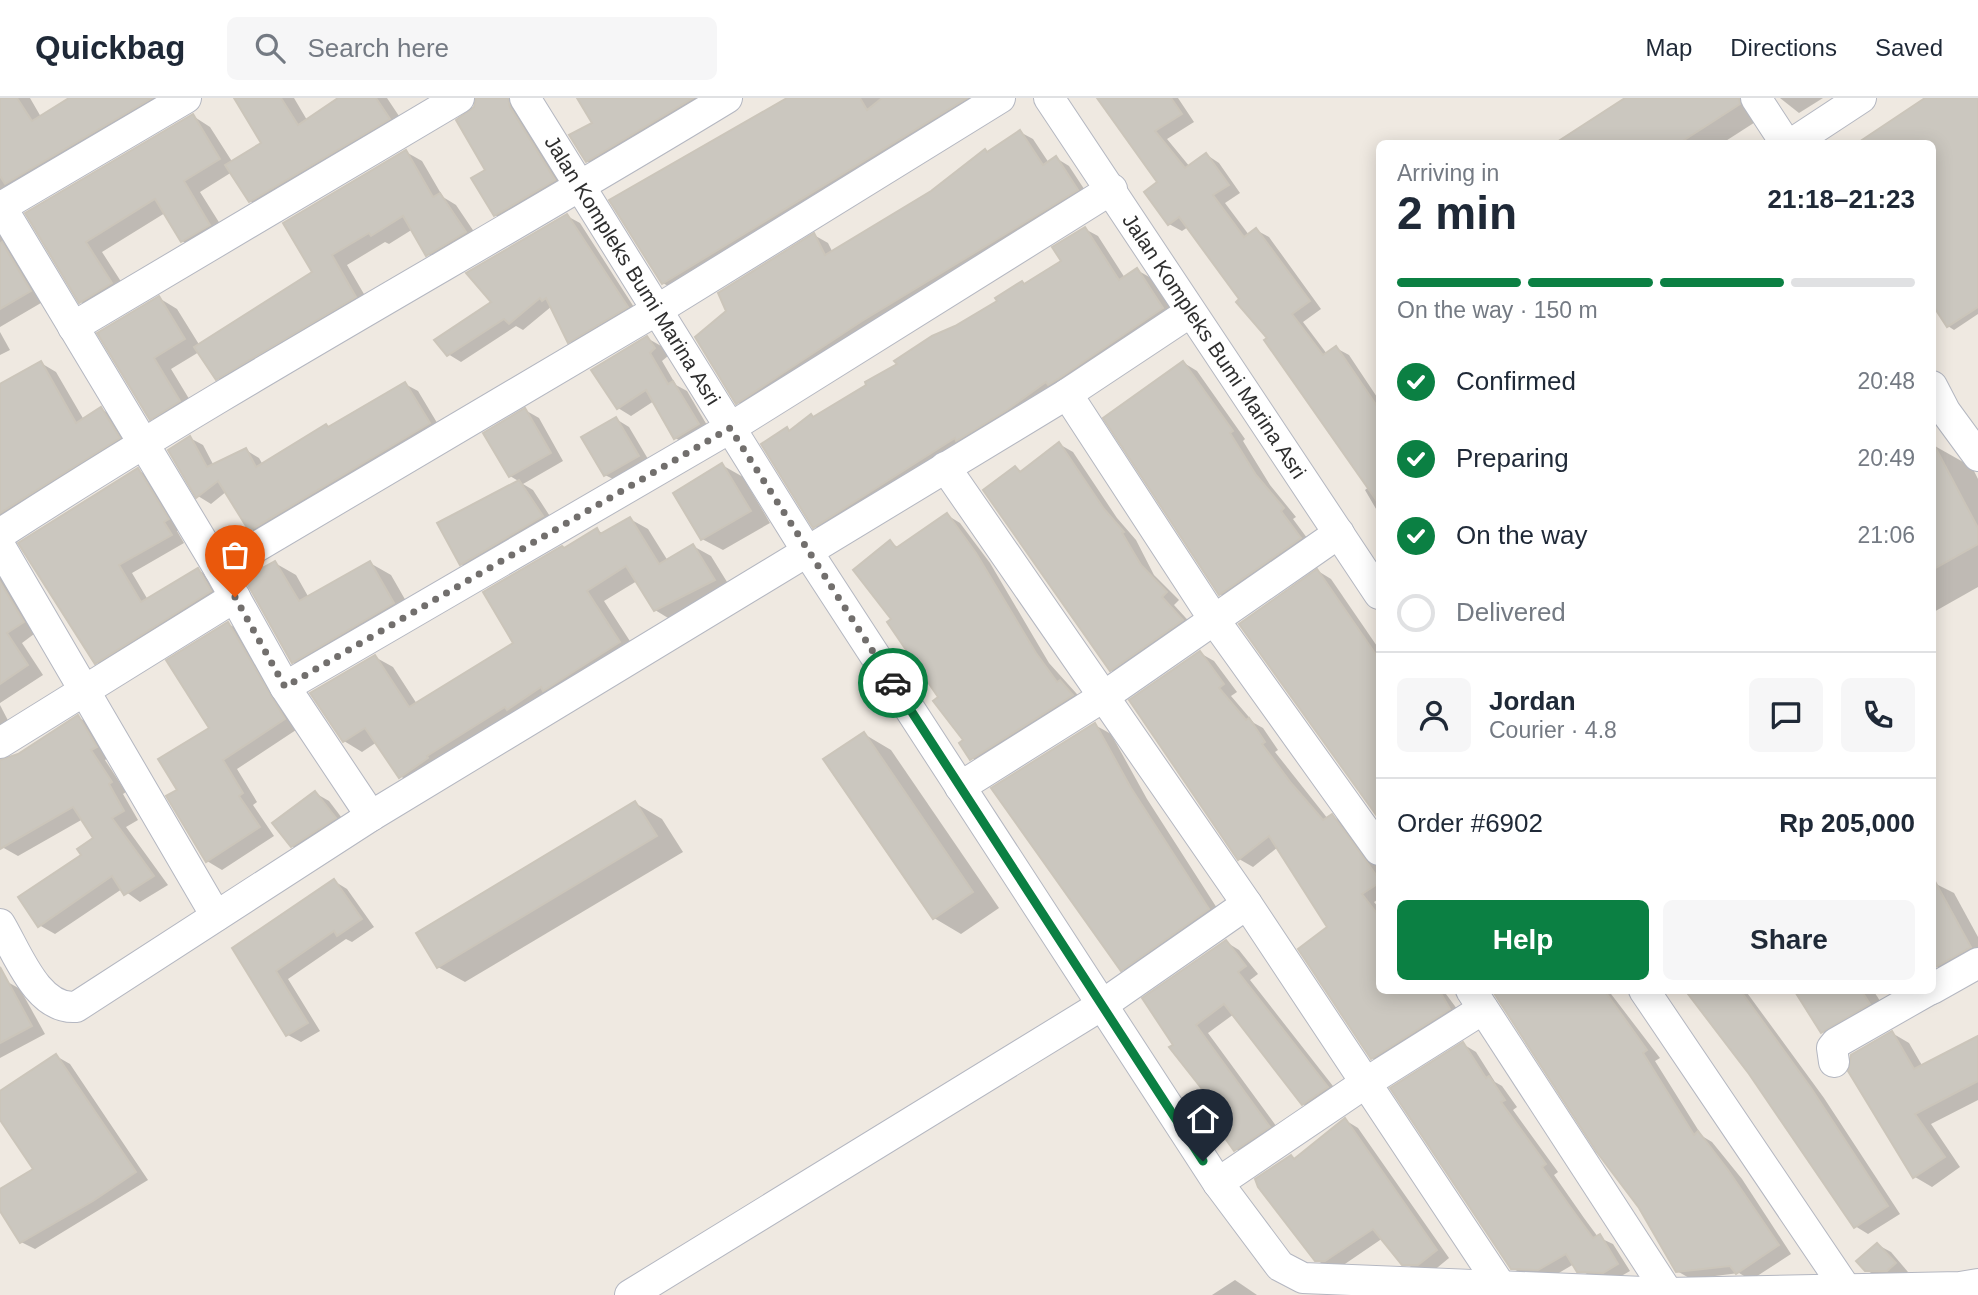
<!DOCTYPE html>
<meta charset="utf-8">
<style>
:root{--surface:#fff;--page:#f6f6f7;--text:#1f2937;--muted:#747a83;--line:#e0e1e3;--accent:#0b8043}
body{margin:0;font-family:Arial,sans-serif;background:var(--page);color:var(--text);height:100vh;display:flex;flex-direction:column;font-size:26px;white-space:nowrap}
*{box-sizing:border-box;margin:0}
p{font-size:23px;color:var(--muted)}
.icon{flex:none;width:38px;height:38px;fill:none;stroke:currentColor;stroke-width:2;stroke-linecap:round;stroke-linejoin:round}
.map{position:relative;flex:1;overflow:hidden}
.sheet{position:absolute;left:1376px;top:42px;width:560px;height:854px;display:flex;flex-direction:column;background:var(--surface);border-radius:10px;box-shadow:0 4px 18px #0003}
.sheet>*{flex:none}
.pin{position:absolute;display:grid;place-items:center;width:60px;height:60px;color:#fff;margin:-72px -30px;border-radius:50% 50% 50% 0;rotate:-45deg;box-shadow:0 0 7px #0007}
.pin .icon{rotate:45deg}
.courier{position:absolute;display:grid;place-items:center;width:70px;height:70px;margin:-35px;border:5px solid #0b8043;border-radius:50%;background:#fff;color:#222;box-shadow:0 2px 9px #0007}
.headline em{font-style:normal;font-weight:600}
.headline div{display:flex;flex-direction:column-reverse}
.headline{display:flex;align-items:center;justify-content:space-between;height:119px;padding:0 21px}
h1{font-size:46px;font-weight:600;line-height:52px}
.bar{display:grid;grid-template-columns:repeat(4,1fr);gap:10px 7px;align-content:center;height:84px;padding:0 21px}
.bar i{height:9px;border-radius:5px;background:var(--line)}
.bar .current{background:var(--accent)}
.bar p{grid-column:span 4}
.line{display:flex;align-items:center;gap:18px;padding:0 21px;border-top:2px solid var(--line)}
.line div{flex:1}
.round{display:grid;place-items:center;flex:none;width:74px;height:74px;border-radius:10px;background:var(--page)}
ol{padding:0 21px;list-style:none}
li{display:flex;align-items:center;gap:21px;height:77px}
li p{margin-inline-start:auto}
li .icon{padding:7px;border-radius:50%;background:var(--accent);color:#fff;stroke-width:4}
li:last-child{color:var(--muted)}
li i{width:38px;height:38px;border:4px solid var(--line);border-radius:50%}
.action{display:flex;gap:14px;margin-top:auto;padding:14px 21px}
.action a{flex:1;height:80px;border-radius:10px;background:var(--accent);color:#fff;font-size:28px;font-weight:600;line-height:80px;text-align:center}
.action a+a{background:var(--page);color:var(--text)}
header{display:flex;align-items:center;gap:42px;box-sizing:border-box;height:98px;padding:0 35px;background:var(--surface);border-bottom:2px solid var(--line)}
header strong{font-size:33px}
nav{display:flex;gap:38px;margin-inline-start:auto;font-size:24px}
.search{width:490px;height:63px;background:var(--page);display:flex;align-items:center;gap:18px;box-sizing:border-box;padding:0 24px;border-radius:10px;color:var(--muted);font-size:26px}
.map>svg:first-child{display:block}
</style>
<header>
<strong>Quickbag</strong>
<div class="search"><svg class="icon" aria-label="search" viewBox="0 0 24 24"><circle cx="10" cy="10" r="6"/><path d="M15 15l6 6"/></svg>Search here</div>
<nav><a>Map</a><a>Directions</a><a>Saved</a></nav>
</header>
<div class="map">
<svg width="1978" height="1197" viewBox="0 0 1978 1197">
<rect width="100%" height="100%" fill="#efe9e1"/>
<!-- shadow -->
<g fill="#0003">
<path d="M0 0H30L41 19 72 0H192L6 110 46 202 0 229Z"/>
<path d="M236 0H294L307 22 339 0H387L409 33 271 115 250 103 232 74 200 94 227 137 200 153 182 143 165 115 102 154 129 196 98 214 81 204 28 116 193 18 210 29 233 65 264 45Z"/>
<path d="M478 0H518L575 94 517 129 495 117 476 9Z"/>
<path d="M579 0H718L600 71 587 63 595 25Z"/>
<path d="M790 0H989L676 193 663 185Z"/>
<path d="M1098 0H1178L1194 24 1167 41 1190 69 1207 57 1219 65 1240 95 1225 105 1249 137 1256 132 1269 139 1321 211 1303 224 1327 256 1336 250 1349 257 1379 302V416L1365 392 1369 389 1269 240 1188 129 1182 133 1169 126 1160 85Z"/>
<path d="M1628 0H1746L1760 21 1721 46H1557Z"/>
<path d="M1780 0H1823L1799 15Z"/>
<path d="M1020 34 1033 41 1049 65 1056 60 1069 68 1090 100 751 312 737 304 814 137 828 145 833 155 932 95Z"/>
<path d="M406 54 422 63 443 99 456 107 481 144 444 166 427 156 413 131 389 146 385 144 347 167 371 208 233 290 217 280 199 254 171 271 197 314 169 331 151 320 100 235 159 200 177 211 200 248 315 174Z"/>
<path d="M1932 73 1978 152V216L1954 232 1948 228 1932 203Z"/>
<path d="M567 118 580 125 639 217 582 251 569 243 552 208 523 232 516 228 461 264 448 256Z"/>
<path d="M1085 131 1098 138 1125 180 1137 172 1151 180 1176 218 828 436 814 428 787 331 791 334 869 287 1063 163Z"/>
<path d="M0 234 10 252 0 257Z"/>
<path d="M647 240 661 248 668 258 662 263 676 287 687 293 711 334 688 347 675 340 654 303 631 318 618 310Z"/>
<path d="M41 265 56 274 84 322 101 311 117 320 134 349 0 437V288Z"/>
<path d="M1184 265 1197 273 1245 341 1243 343 1270 387 1296 419 1293 421 1313 448 1234 504 1220 496Z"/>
<path d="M405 286 418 293 442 333 264 439 251 431 227 393 211 406 198 398 190 340 203 347 214 368 246 352 259 360 263 367 326 328 330 330Z"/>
<path d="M525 312 539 320 563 363 523 386 533 392 555 426 474 474 461 466 520 384 510 378Z"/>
<path d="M616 321 629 329 651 366 619 384 605 377Z"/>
<path d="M1059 346 1073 354 1117 420 1136 442 1154 477 1179 502 1174 507 1195 530 1124 579 1111 572 1015 370 1023 374Z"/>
<path d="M1933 347 1972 369 1978 381V489L1932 515Z"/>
<path d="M722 367 743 379 770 425 723 452 702 441Z"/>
<path d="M138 372 151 380 181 429 177 433 184 445 132 475 148 502 198 472 211 479 224 501 109 572 96 564Z"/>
<path d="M947 417 960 425 990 465 1049 565 1085 605 985 668 972 660 966 643 894 521 890 444 899 450Z"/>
<path d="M630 421 648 431 668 463 693 448 711 458 732 492 673 523 655 512 637 483 604 503 637 554 418 689 400 678 377 644 362 654 344 643 375 559 393 569 417 606 515 545 597 432 604 436Z"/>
<path d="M275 465 296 477 309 500 370 465 391 477 414 517 313 575 293 564Z"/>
<path d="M0 467 38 533 22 545 43 577 0 605Z"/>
<path d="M1318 473 1331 481 1379 551V719Z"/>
<path d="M228 526 244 534 299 630 237 671 257 704 253 707 274 738 222 772 207 763 179 692 212 631Z"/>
<path d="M1200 555 1214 563 1237 594 1231 598 1254 625 1263 630 1278 652 1275 654 1328 721 1332 718 1346 726 1379 770V801L1374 804 1379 810V892H1443L1463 919 1386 968 1372 960 1329 829 1278 749 1253 769 1239 761Z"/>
<path d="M0 607 14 634 0 646Z"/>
<path d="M78 619 94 628 111 658 105 662 126 694 123 696 138 722 126 729 168 787 140 804 122 791 55 836 39 827 96 741 83 721 18 758 2 749 0 660 9 662Z"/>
<path d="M1095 627 1111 636 1147 701 1224 821 1138 881 1122 871Z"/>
<path d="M864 636 891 652 999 810 961 836 934 820Z"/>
<path d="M315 695 329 703 348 728 305 756 292 748Z"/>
<path d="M635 705 662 721 683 754 465 884 438 869Z"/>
<path d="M334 783 347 791 374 829 352 844 346 841 288 881 320 933 301 944 288 937 235 851Z"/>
<path d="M1932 784 1954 795 1978 839V868L1955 881 1932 865Z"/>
<path d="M1226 844 1239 852 1258 876 1250 882 1340 997 1316 1013 1303 1006 1234 916 1208 935 1282 1036 1249 1059 1236 1051 1226 1019 1175 947Z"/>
<path d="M6 883 20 891 45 936 0 960V886Z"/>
<path d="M1494 892H1608L1660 960 1655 963 1702 1038 1712 1044 1742 1081 1791 1156 1751 1182 1739 1175 1691 1181 1677 1173 1641 1109Z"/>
<path d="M1687 892H1745L1824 1000 1900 1116 1868 1136 1855 1128 1750 975Z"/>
<path d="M1796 892H1873L1889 917 1843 946 1823 934Z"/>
<path d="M1892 935 1909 945 1923 969 1978 943V1002L1931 1026 1960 1069 1932 1089 1915 1079 1850 973Z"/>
<path d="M1463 946 1476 954 1495 984 1502 988 1517 1009 1513 1012 1558 1074 1554 1077 1584 1120 1598 1139 1613 1146 1630 1173 1616 1181 1592 1180 1574 1166 1552 1179 1526 1178 1512 1170Z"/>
<path d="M56 958 70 966 148 1082 35 1151 21 1144 0 1110V1093L35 1072 0 1019V995Z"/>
<path d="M1345 1022 1358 1030 1449 1160 1432 1174 1418 1173 1404 1165 1383 1140 1339 1170H1330L1316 1162 1291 1059 1295 1062Z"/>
<path d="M1878 1147 1891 1154 1908 1174 1901 1180H1880L1866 1172Z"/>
<path d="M1235 1182 1257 1197H1212Z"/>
</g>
<!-- building -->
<g fill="#cbc7bf" stroke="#cbc5ba" stroke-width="2">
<path d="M0 0H17L32 23 69 0H152L5 86 0 78Z"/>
<path d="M234 0H281L298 27 338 0H376L390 21 249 104 225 67 261 45Z"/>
<path d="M476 0H508L510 9 555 82 494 118 471 80 485 72 456 22 474 9Z"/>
<path d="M577 0H693L586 64 569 37 592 25Z"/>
<path d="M787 0H860L867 12 882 0H967L662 186 609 102Z"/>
<path d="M1097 0H1171L1182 16 1155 33 1185 70 1206 55 1229 87 1213 97 1244 139 1256 130 1310 203 1292 216 1323 257 1336 248 1379 311V406L1264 242 1267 240 1236 204 1239 201 1179 119 1168 127 1144 94 1157 84Z"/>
<path d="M1625 0H1739L1740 6 1678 46H1554Z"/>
<path d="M1925 0H1978V209L1947 229 1932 206V46H1856Z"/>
<path d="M193 16 220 61 184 83 210 127 181 144 155 101 86 144 112 185 79 205 25 115Z"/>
<path d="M1020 32 1043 67 1056 58 1078 92 862 223 736 306 695 239 726 213 718 195 814 135 825 157 931 93 985 51 987 54Z"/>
<path d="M406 52 433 99 440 95 466 134 426 158 403 118 371 138 369 135 332 157 356 199 216 282 194 249 312 174 283 125Z"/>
<path d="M567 116 628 209 568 245 546 200 542 203 540 200 509 226 504 221 447 258 434 242 491 204 466 175Z"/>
<path d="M1085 129 1119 182 1137 170 1163 210 1058 281 1048 287 1046 284 1007 312 956 343 955 340 813 430 761 346 787 329 789 333 811 316 813 319 866 287 865 284 897 266 894 263 932 238 955 228 997 203 995 200 1022 183 1024 186 1061 163 1052 149Z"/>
<path d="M2 144 31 193 0 211V146Z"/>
<path d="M159 198 185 241 154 260 180 303 150 322 97 235Z"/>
<path d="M647 238 655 250 650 255 668 286 673 283 699 326 674 341 646 292 617 311 591 272Z"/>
<path d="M41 263 76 325 101 309 120 340 0 415V286Z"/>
<path d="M1183 263 1233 333 1230 335 1256 377 1284 410 1281 413 1301 440 1219 497 1103 320Z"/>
<path d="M405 284 430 325 249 433 218 383 196 400 168 352 190 338 207 369 246 350 256 369 326 326 328 329Z"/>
<path d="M525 310 551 355 509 379 483 335Z"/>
<path d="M616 319 639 358 604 378 581 339Z"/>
<path d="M1932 343 1978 430V446L1932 472Z"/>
<path d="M1059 344 1104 411 1124 434 1122 435 1141 467 1167 494 1162 499 1183 522 1110 573 983 392 1015 368 1020 374Z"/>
<path d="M722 365 751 413 701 442 673 395Z"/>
<path d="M138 370 169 421 164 424 172 437 119 467 141 504 198 470 211 493 95 566 18 445Z"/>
<path d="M519 382 543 418 460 467 437 425Z"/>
<path d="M947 415 976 455 1036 555 1057 584 1060 582 1073 597 970 662 959 645 963 642 933 603 938 599 887 524 891 521 853 472 890 442 896 450Z"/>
<path d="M630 419 659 466 693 446 715 482 654 513 626 468 587 493 620 544 543 593 541 589 507 612 505 609 427 658 428 660 399 680 365 630 343 644 310 595 375 557 409 609 513 545 483 494 562 448 564 450 597 430 600 436Z"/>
<path d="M275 463 299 503 370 463 394 505 292 565 244 480Z"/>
<path d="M1317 471 1379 561V721L1239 526Z"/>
<path d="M0 484 24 524 7 535 28 567 0 586Z"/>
<path d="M228 524 285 621 223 662 243 695 239 698 260 729 206 764 166 698 177 692 158 661 209 630 166 562Z"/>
<path d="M1200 553 1224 586 1219 590 1246 622 1249 620 1265 644 1262 646 1291 685 1323 722 1332 716 1379 781V785L1362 796 1379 818V892H1439L1450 911 1371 961 1298 851 1327 829 1269 738 1238 762 1129 602Z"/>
<path d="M78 617 97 649 91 652 112 684 109 686 124 713 112 720 154 778 124 797 112 778 38 829 18 799 81 757 77 751 93 740 73 709 0 751V662L18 656Z"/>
<path d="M1095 625 1131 690 1209 811 1121 873 991 690Z"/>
<path d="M864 634 973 794 933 821 823 661Z"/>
<path d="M315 693 336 720 291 749 272 725Z"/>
<path d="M635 703 657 738 437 870 416 835Z"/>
<path d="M1932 778 1971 849 1932 871Z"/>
<path d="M334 781 362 821 337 838 334 833 276 873 308 925 286 938 232 850Z"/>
<path d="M1226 842 1246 868 1238 874 1328 989 1302 1007 1224 906 1196 927 1270 1029 1234 1053 1215 1026 1224 1019 1169 949 1173 947 1142 900Z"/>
<path d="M0 869 32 928 0 945Z"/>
<path d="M1492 892H1604L1647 952 1643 955 1694 1037 1698 1033 1728 1072 1779 1147 1736 1176 1730 1168 1676 1174 1639 1110 1596 1053Z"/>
<path d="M1685 892H1740L1811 990 1888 1108 1854 1130 1749 976Z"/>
<path d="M1794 892H1861L1870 906 1821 935Z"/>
<path d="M1892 933 1914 971 1978 938V983L1915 1016 1945 1059 1913 1080 1848 973 1851 957Z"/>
<path d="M1463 944 1486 980 1489 978 1505 1002 1501 1004 1546 1066 1542 1069 1571 1110 1593 1140 1600 1136 1618 1166 1603 1175 1577 1174 1566 1156 1538 1172 1511 1171 1390 990Z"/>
<path d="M56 956 136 1074 93 1103 20 1145 0 1113V1091L33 1071 0 1022V993Z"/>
<path d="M1345 1020 1437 1152 1418 1167H1402L1373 1131 1325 1163H1315L1258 1089 1255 1081 1291 1057 1294 1061Z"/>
<path d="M1877 1145 1896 1165 1887 1173H1865L1856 1163Z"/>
</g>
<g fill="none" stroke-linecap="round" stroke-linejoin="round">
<defs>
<g id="minor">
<path id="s1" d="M525 0 807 453 1218 1085 1280 1168 1303 1180 1668 1195 1960 1189 1978 1186"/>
<path id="s2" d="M1049 0 1379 496"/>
<path d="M1756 0 1786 46"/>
<path d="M1791 46 1861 0"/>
<path d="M0 107 219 471 285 589 371 718"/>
<path d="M1 109 186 0"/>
<path d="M73 229 459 0"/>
<path d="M1932 288 1945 313 1978 358"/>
<path d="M1067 296 1215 523 1379 752"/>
<path d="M945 369 1247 806 1500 1187"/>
<path d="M0 436C237 282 486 147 727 0"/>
<path d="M0 448 216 818"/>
<path d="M219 471 657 212 1000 0"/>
<path d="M285 589 730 330 1112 91"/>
<path d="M0 645 235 499"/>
<path d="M960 689 1103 599 1339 435"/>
<path d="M0 826C17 854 37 912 76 909L371 718 1067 296 1189 215"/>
<path d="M1932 891 1978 865"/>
<path d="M1471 892 1668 1195"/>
<path d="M1644 892 1846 1191"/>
<path d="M1834 964 1832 950 1836 945 1929 892"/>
<path d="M1218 1085 1364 986 1483 911"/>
<path d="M630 1197 1102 907 1247 806"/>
</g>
</defs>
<!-- minor casing -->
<use href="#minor" stroke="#b4b7c1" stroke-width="32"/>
<!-- minor -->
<use href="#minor" stroke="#fff" stroke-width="30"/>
</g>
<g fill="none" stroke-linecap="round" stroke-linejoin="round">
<!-- done -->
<path stroke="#726f6d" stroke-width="7" stroke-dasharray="0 12.6" d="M235 499 285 589 730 330 893 585"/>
<!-- route -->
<path stroke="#0b8043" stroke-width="9" d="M893 585 1203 1063"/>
</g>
<g text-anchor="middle" stroke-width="5" stroke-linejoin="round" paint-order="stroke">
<!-- street labels -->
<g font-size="21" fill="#2e2e2e" stroke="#fff">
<text dy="7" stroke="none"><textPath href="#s1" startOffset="203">Jalan Kompleks Bumi Marina Asri</textPath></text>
<text dy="7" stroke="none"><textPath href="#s2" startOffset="298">Jalan Kompleks Bumi Marina Asri</textPath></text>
</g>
</g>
</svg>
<div class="pin" style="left:235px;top:499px;background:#ea580c"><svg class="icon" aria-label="bag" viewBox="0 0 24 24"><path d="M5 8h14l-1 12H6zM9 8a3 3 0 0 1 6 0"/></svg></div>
<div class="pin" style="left:1203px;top:1063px;background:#1f2937"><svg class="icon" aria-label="home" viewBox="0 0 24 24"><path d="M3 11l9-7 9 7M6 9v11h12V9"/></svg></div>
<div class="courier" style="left:893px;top:585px"><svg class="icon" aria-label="car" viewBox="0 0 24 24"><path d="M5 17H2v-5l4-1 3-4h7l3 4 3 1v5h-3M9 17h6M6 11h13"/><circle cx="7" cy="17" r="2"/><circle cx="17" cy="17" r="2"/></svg></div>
<section class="sheet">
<div class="headline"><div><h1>2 min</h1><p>Arriving in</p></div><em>21:18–21:23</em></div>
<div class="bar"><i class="current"></i><i class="current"></i><i class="current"></i><i></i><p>On the way · 150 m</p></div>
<ol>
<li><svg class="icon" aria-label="check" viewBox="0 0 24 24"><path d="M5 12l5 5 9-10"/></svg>Confirmed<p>20:48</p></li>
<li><svg class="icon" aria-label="check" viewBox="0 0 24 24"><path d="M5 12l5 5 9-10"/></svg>Preparing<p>20:49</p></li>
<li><svg class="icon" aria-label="check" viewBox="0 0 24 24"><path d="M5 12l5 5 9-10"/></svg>On the way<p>21:06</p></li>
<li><i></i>Delivered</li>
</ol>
<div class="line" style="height:126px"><a class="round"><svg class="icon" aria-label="person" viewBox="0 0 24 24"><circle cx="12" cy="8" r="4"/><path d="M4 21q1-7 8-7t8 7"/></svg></a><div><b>Jordan</b><p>Courier · 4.8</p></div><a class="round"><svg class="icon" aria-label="chat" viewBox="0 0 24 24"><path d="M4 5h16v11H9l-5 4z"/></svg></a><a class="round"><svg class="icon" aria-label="phone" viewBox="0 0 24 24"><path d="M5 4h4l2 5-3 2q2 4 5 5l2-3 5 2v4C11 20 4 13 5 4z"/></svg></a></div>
<div class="line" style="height:91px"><div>Order #6902</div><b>Rp 205,000</b></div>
<div class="action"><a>Help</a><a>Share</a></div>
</section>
</div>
